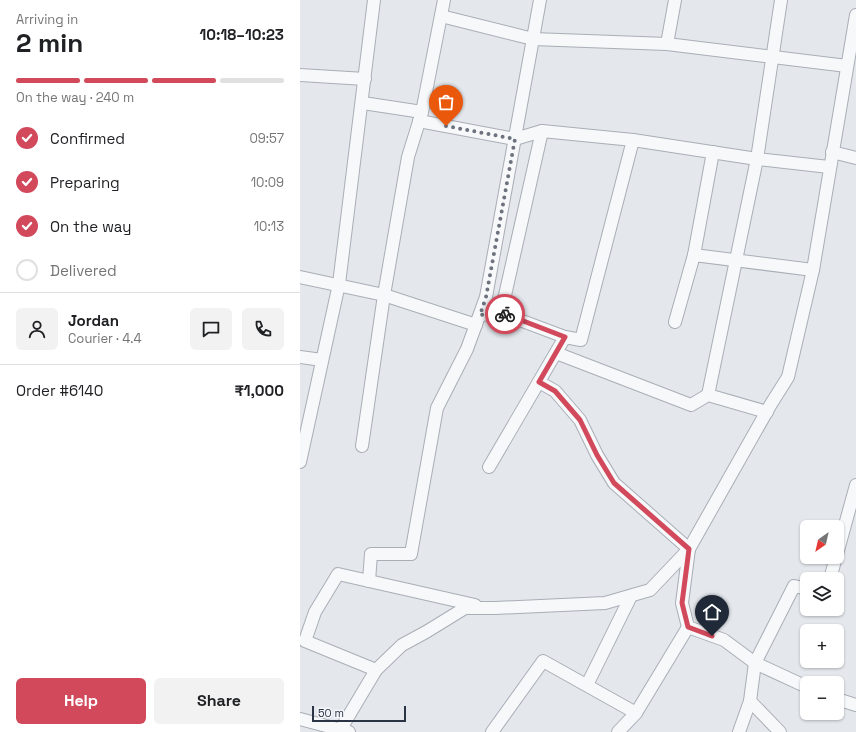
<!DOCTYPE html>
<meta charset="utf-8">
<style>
:root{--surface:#fff;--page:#f2f2f2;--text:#202124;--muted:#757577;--line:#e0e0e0;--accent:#d1495b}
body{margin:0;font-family:"Space Grotesk",sans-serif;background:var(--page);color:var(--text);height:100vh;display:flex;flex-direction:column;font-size:15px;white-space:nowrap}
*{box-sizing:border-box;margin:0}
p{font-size:13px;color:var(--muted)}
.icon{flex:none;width:22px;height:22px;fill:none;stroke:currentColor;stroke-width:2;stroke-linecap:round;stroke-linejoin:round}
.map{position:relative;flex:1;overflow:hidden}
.sheet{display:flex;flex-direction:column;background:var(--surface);width:300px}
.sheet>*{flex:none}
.needle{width:26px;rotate:214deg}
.buttons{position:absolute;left:500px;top:520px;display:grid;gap:8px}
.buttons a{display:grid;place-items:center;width:44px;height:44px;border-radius:6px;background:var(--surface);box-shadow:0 1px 3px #0004;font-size:20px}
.scale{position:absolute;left:12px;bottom:10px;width:94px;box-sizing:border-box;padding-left:4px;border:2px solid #2b3445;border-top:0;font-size:11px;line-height:14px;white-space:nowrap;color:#2b3445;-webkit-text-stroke:3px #f4f6f9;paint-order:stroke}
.pin{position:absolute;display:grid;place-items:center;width:34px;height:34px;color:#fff;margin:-41px -17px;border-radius:50% 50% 50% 0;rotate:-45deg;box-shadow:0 0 4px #0007}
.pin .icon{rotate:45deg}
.courier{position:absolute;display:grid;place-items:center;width:40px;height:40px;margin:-20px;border:3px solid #d1495b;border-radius:50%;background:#fff;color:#222;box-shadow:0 1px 5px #0007}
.summary em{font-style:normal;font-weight:800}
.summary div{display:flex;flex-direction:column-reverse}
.summary{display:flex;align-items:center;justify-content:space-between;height:68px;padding:0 16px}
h1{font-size:26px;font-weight:800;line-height:30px}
.bar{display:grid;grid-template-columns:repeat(4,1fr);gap:6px 4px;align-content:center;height:48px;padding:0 16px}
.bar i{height:5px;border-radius:3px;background:var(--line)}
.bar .on{background:var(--accent)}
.bar p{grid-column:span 4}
.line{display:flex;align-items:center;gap:10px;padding:0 16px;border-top:1px solid var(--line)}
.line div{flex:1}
.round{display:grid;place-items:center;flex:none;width:42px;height:42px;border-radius:6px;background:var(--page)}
ol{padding:0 16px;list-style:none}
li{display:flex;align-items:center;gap:12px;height:44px}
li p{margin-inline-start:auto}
li .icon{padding:4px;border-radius:50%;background:var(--accent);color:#fff;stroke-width:4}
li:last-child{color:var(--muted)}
li i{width:22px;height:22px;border:2px solid var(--line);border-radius:50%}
.primary-button{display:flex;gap:8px;margin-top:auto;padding:8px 16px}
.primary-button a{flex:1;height:46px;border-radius:6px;background:var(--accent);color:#fff;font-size:16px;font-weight:800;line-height:46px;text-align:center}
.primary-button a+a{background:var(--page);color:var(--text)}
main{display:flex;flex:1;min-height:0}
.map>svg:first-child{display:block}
</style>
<main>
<section class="sheet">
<div class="summary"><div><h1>2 min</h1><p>Arriving in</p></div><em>10:18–10:23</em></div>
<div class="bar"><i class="on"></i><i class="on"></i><i class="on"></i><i></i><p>On the way · 240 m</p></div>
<ol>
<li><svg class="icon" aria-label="check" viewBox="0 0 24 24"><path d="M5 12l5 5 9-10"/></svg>Confirmed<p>09:57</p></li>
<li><svg class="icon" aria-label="check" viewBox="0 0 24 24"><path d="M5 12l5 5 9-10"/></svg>Preparing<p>10:09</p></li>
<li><svg class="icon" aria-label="check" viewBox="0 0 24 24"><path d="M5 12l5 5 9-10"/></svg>On the way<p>10:13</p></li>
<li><i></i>Delivered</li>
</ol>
<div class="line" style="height:72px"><a class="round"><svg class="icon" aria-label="person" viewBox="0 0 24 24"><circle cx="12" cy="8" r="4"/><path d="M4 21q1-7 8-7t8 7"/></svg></a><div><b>Jordan</b><p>Courier · 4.4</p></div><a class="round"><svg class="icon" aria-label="chat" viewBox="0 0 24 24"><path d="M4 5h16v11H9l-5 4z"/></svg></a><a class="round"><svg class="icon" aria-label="phone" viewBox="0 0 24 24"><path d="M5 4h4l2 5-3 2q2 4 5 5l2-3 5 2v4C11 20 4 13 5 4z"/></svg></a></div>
<div class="line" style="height:52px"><div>Order #6140</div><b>₹1,000</b></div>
<div class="primary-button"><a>Help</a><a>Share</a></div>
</section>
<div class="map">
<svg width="556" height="732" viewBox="0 0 556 732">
<rect width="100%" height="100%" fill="#e4e7ec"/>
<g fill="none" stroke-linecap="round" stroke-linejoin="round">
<defs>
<g id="minor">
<path d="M141 16 233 39 367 44 547 66"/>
<path d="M367 44 375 0"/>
<path d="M0 75 65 79"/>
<path d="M63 103 122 112"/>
<path d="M119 121 215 139 242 131 333 140 457 159 529 167"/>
<path d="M532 152 556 158"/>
<path d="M394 255 413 152"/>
<path d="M0 277 84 295 176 325"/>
<path d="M201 313 242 131"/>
<path d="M180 315 201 313 265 337 189 467"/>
<path d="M375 322 394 255 513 270"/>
<path d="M265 337 281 340 333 140"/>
<path d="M256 353 391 405 408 395 467 412"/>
<path d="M0 357 22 360"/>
<path d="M408 395 457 159 481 0"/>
<path d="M62 446 84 295 108 157 122 112 144 0"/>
<path d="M0 462 39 284 74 0"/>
<path d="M537 554 556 485"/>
<path d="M530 579 536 557"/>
<path d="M69 581 71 554H111L137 408 167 349 186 297 240 0"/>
<path d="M76 670 5 641 15 612 38 574 175 605"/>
<path d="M287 685 331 596"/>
<path d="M507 687 455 663 424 640 388 627 382 603 389 549 471 404 488 377 513 270 556 15"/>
<path d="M537 699 556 705"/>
<path d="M0 719 49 732"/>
<path d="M39 732 76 670 102 645 126 632 165 608H195L305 603 350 590 389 549 314 483 297 455 280 420 255 391 239 382"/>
<path d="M192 732 243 661 336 713 388 627"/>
<path d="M318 732 336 713"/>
<path d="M439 732 450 701"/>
<path d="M480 732 450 701 455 663 494 586 507 589"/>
</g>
</defs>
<!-- minor casing -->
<use href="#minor" stroke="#a9aeb7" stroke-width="14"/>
<!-- minor -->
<use href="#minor" stroke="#f7f8fa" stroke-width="12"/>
</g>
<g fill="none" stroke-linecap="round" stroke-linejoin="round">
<!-- done -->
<path stroke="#6c737f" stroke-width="4" stroke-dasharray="0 7.2" d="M146 126 215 139 186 297 180 315 201 313 205 314"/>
<!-- route -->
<path stroke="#d1495b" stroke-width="5" d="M205 314 265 337 239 382 255 391 280 420 297 455 314 483 389 549 382 603 388 627 412 636"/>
</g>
</svg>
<div class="buttons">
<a><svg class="needle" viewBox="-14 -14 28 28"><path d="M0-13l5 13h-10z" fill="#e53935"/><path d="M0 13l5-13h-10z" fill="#757577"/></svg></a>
<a><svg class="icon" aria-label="layers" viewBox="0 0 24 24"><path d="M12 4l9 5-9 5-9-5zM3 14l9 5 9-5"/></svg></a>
<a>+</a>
<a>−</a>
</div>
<div class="scale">50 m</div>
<div class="pin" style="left:146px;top:126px;background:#ea580c"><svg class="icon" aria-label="bag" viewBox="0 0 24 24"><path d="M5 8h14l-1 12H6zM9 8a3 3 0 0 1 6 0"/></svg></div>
<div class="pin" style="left:412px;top:636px;background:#1f2937"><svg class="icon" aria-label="home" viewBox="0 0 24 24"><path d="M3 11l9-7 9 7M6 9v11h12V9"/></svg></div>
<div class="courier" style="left:205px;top:314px"><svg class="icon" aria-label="bike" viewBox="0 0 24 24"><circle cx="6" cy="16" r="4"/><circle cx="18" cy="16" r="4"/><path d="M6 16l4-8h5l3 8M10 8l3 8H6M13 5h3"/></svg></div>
</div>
</main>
